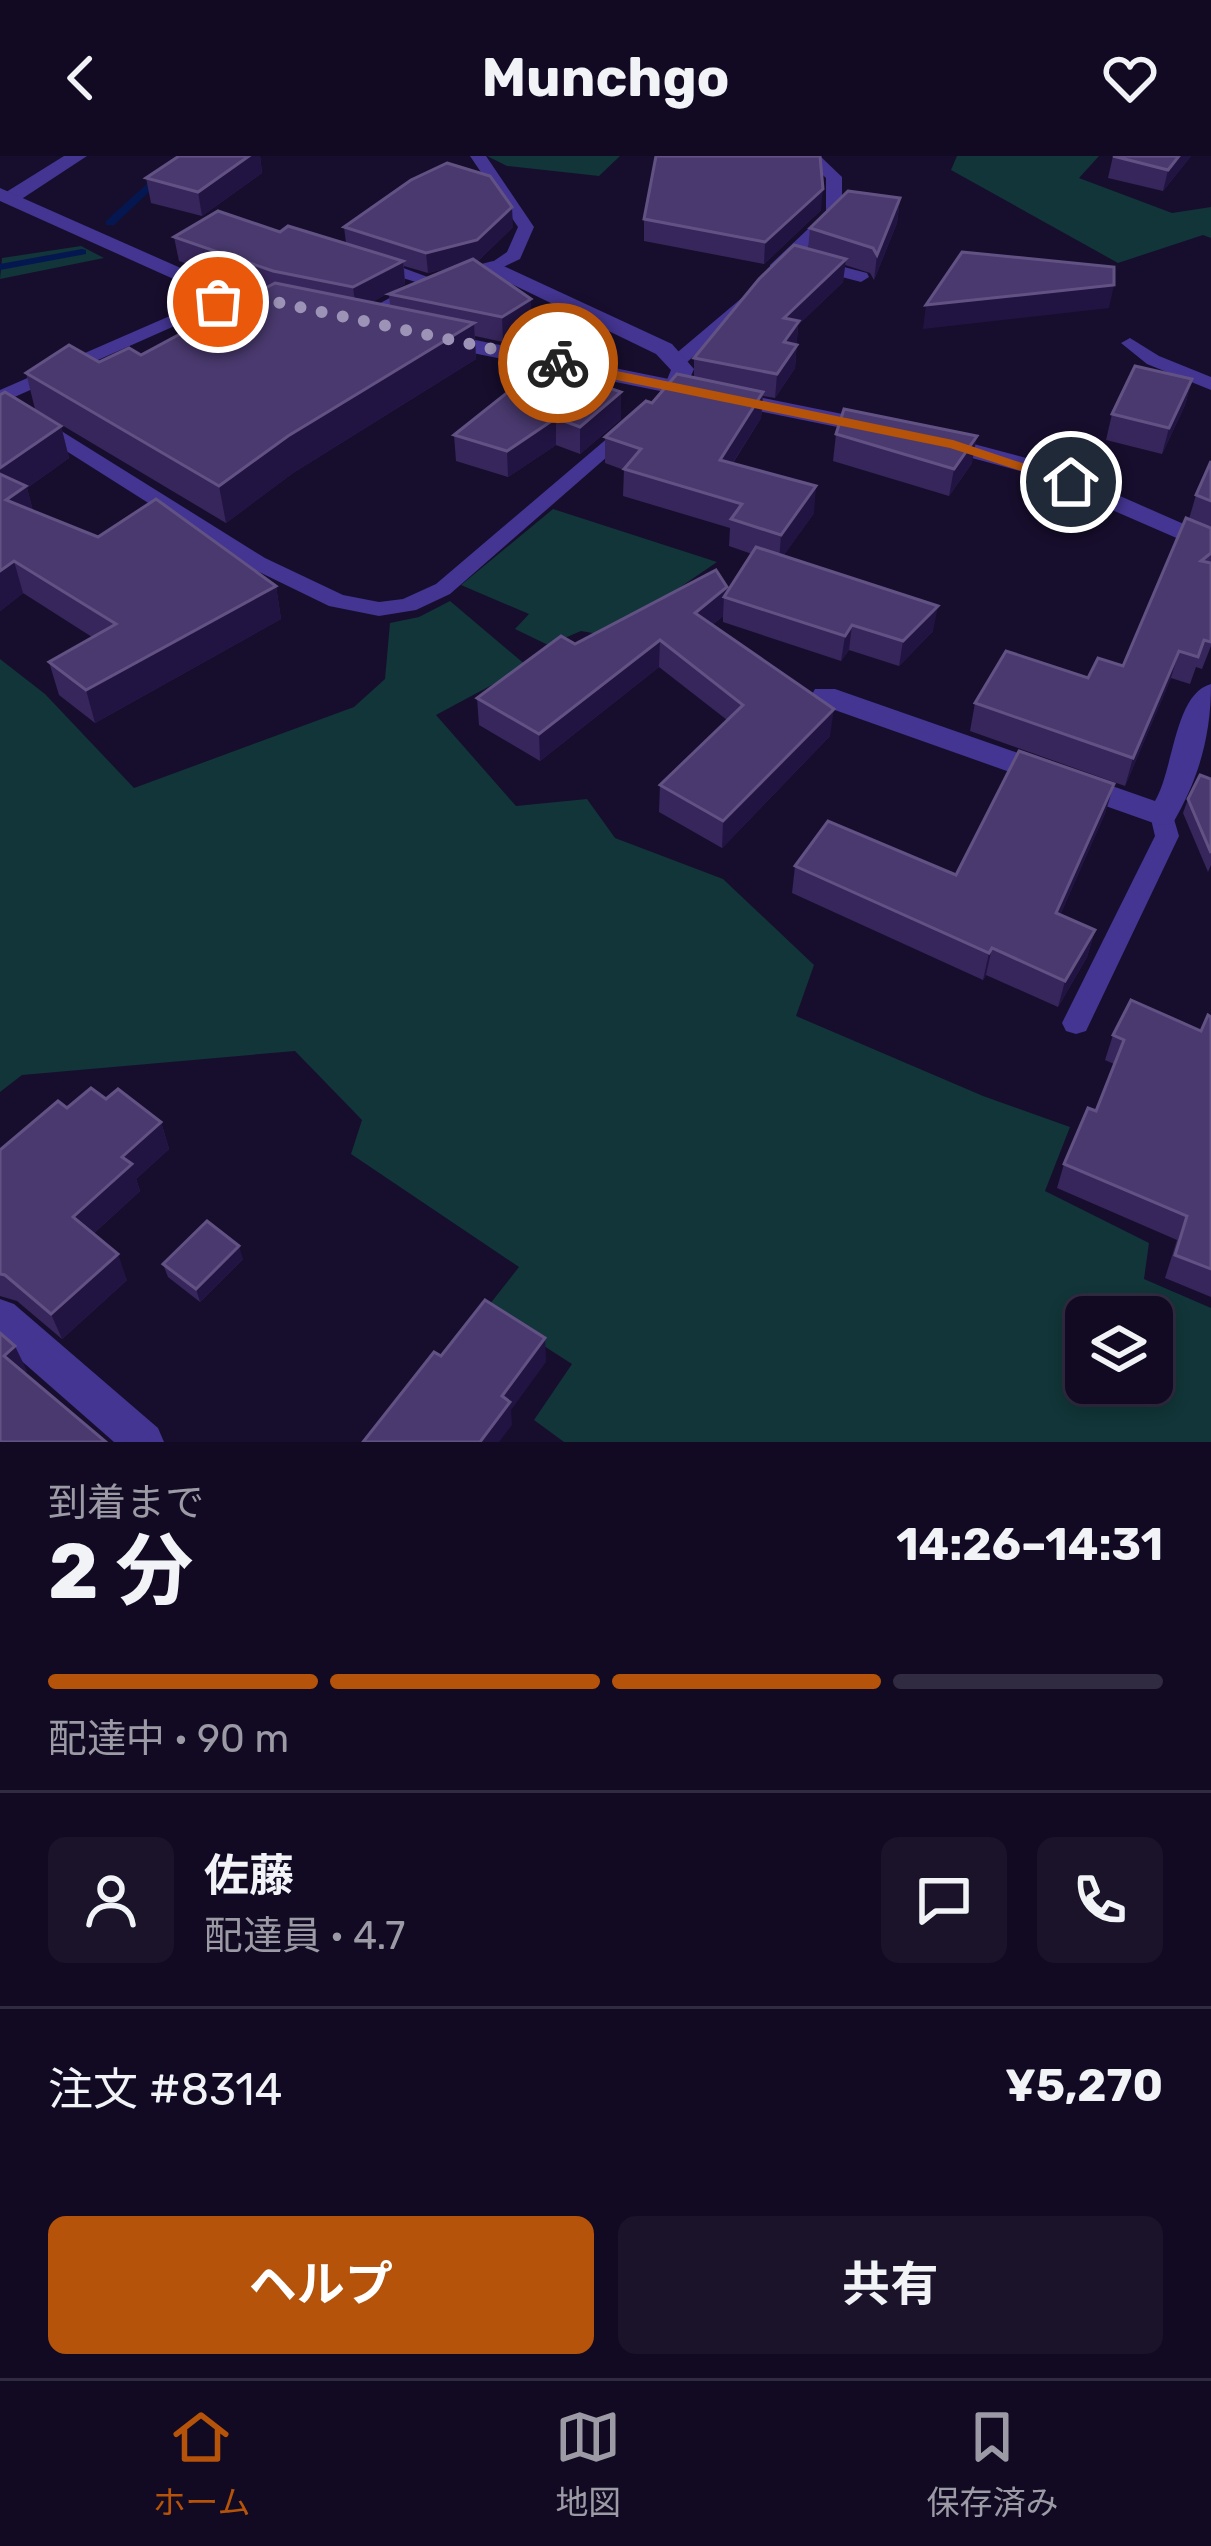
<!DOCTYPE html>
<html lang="ja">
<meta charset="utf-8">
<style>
:root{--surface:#110a22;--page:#1a132a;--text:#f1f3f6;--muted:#9c9aa5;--line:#302b40;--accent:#b45309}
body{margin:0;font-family:Rubik,"Noto Sans JP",sans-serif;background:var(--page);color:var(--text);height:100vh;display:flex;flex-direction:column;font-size:45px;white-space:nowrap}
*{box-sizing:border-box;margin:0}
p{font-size:39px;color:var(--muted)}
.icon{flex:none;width:66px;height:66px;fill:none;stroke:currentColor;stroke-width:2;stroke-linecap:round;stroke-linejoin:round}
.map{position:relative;height:1286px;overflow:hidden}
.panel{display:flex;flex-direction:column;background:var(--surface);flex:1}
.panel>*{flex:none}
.buttons{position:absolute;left:1065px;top:1140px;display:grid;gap:24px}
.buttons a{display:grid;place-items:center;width:108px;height:108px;border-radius:18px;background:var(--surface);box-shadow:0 6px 18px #0003,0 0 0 3px var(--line);font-size:60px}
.pin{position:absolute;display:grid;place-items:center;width:102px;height:102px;color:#fff;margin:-51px;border:6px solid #fff;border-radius:50%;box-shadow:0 3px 12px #0007}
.courier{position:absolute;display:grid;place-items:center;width:120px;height:120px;margin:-60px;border:9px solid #b45309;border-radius:50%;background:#fff;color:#222;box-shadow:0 3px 15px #0007}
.headline em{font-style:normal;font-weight:700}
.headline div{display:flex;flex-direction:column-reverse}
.headline{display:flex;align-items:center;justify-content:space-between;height:204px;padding:0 48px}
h1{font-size:78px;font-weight:700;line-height:90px}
.bar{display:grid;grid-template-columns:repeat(4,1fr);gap:18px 12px;align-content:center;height:144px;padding:0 48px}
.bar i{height:15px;border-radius:9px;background:var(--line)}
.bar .selected{background:var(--accent)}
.bar p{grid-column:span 4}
.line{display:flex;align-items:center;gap:30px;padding:0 48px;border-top:3px solid var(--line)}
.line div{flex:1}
.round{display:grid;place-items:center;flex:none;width:126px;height:126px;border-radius:18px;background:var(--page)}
.action{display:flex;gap:24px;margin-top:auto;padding:24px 48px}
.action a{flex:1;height:138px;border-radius:18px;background:var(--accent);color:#fff;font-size:48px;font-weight:700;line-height:138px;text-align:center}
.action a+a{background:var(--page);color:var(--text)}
header{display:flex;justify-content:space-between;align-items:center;height:156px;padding:0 48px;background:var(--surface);font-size:54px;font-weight:700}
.tabs{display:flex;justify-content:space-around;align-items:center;height:168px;border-top:3px solid var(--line);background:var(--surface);font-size:33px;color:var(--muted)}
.tabs a{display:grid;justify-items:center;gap:6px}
.tabs .selected{color:var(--accent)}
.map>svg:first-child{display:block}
</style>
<header><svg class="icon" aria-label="back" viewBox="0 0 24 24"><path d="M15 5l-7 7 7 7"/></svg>Munchgo<svg class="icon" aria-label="heart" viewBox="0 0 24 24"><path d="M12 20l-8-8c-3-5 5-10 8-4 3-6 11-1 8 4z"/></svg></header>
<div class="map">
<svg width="1211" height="1286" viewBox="0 0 1211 1286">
<rect width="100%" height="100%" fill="#170e2d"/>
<!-- green -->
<g fill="#113538" fill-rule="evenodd">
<path d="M487 0H620L599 20 507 10Z"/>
<path d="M957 0H1099L1079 22 1172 57 1211 51V82L1203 79 1118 107 951 14Z"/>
<path d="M81 90 104 102 0 123 2 102Z"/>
<path d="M553 353 717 406 609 480 581 475 548 489 515 473 529 458 461 429Z"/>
<path d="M450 445 527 510 436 559 516 650 587 643 615 682 723 723 814 809 796 860 983 940 1070 971 1045 1035 1149 1087 1144 1123 1211 1152V1286H564L534 1264 572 1208 486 1153 519 1111 351 998 362 964 295 895 22 919 0 936V503L45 538 134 632 354 551 385 523 390 467 419 461ZM1086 1161H1152V1227H1086Z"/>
</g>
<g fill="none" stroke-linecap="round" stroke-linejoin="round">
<!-- stream -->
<g fill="#051750" fill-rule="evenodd">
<path d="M159 17 167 19 114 69H106V65Z"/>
<path d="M82 93 86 94V98L0 114V108Z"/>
</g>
<!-- service -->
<g fill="#433591" fill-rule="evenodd">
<path d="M470 0H486L534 71 520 103 493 116 485 111 507 96 518 71Z"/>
<path d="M803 0H820L842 21V57L782 117H770V109L826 56V22Z"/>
<path d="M367 103H379L444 127 435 132 367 111Z"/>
<path d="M817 104 867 117 869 121 861 126 811 113 809 109Z"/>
<path d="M234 132 240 133V141L10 243 265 402 343 439 379 446 403 443 436 428 623 269H637L639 273 450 438 416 454 379 460 329 450 251 412 0 253V234Z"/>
<path d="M743 141 749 142V150L685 208H673V200Z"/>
<path d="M1130 182 1159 200 1211 221V234L1147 208 1121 187Z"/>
<path d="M1162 650 1171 653 1179 680 1086 875 1076 878 1066 875 1062 867 1155 680 1150 659Z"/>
</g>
<!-- minor -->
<g fill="#433591" fill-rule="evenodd">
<path d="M64 0H87L17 46H3V38Z"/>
<path d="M493 105 672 188 694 213 684 236H668L664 231 671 214 656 198 491 118 443 132 362 172 343 167 427 122Z"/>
<path d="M1211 528C1211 580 1199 622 1173 667L1162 670 815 547 811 540 815 533H835L1155 645C1174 613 1174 538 1211 528Z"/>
<path d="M0 1143 14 1148 158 1272 164 1286H114L0 1186Z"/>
</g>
<!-- tertiary -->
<g fill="#433591" fill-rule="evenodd">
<path d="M0 32 192 117 295 151 284 158 178 125 0 45Z"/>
<path d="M436 176 877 265 889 272 877 279 428 188V178Z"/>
<path d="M936 278 1045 307 1211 380V397L1027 317 928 290 924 285Z"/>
</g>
</g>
<!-- wall -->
<g fill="#37265c" fill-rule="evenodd">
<path d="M179 0H260L262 17 202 60 151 47 146 22Z"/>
<path d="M1113 0H1191L1163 35 1108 22Z"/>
<path d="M900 42 897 67 874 124 870 117 845 109 843 126 798 169 795 212 775 242 763 240 761 262 733 307 814 357 783 400 933 475 899 510 849 494 841 505 723 466V460L712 469 830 580 722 692 659 656 660 629 727 564 659 511 540 605 479 569 477 542 575 488 727 437 752 398 729 390 730 372 623 340 624 314 605 307V281L694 222V202L808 93 810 72Z"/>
<path d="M821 54 764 108 644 85V63Z"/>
<path d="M344 71H513L479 104 475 105 532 168 503 186 475 180 476 203 293 317 226 367 35 253 26 217 141 199 262 134 179 105 174 81 280 76 346 87ZM460 109 389 138 390 150 372 146 405 128 404 110 428 117Z"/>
<path d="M1192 223 1185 249 1162 298 1106 284 1112 258Z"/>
<path d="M621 236V263L580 298 556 289 508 321 456 305 454 279Z"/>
<path d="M0 239 61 270 69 302 27 332 33 355 98 381 276 430 281 463 95 567 59 539 49 506 92 481 23 437 0 455Z"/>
<path d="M836 278 972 307 949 340 833 305Z"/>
<path d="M1211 305V490L1202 513 1196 511 1190 528 1171 522 1125 630 970 575 975 547 1088 522 1123 510 1189 363 1196 339Z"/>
<path d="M1211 623V709L1208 716 1183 657 1188 643Z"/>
<path d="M1106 655 1060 759 1095 774 1087 801 1058 851 986 819 983 824 792 737 795 710 956 719Z"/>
<path d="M1211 861V1141L1165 1122 1177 1084 1057 1032 1064 1008 1096 955 1114 908 1105 904 1113 879 1201 875Z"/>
<path d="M106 943 161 966 169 993 136 1023 140 1035 93 1078 127 1124 62 1183 17 1145 0 1140V994L67 952Z"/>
<path d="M243 1103 200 1146 168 1121 163 1108Z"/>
</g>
<!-- shaded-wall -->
<g fill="#221442">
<path d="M249 0H260L262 17 202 60 198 36Z"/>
<path d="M1179 0H1191L1163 35 1168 14Z"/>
<path d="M823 33 821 54 764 108 765 86Z"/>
<path d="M900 42 897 67 874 124 877 99Z"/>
<path d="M512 51 513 71 479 104 428 117 426 97Z"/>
<path d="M846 103 843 126 798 169 795 212 775 242 777 218 783 209 784 162Z"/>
<path d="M403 105 405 128 356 155 353 131Z"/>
<path d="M1114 129 1109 152 923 173 926 149Z"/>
<path d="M531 143 532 168 503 186 502 161Z"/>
<path d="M474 167 476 203 293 317 226 367 219 330 288 280Z"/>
<path d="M1192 223 1185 249 1162 298 1169 272Z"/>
<path d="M621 236V263L580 298V271Z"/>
<path d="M763 236 761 262 718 330 720 304Z"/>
<path d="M556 262V289L508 321 507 295Z"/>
<path d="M61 270 69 302 27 332 35 363 16 376 0 333V312Z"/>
<path d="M977 280 972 307 949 340 954 313Z"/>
<path d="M816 330 814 357 779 406 781 379Z"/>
<path d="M14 405 23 437 0 455V415Z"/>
<path d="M276 430 281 463 95 567 86 534Z"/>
<path d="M727 431V442L724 441 723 460 693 484 695 457Z"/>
<path d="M938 450 933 475 899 510 903 485Z"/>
<path d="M852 469 849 494 841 505 845 480Z"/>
<path d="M660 484 659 511 540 605 539 578Z"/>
<path d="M1179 495 1171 522 1125 630 1133 602Z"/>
<path d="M834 553 830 580 722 692 723 665Z"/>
<path d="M1114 628 1106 655 1049 784 1056 757Z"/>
<path d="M1095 774 1087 801 1058 851 1065 825Z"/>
<path d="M992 792 986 819 983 824 989 797Z"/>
<path d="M161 966 169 993 136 1023 140 1035 83 1087 73 1061 122 1001Z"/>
<path d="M239 1090 243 1103 200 1146 196 1133Z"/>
<path d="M118 1098 127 1124 62 1183 51 1158Z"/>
<path d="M545 1182 546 1206 511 1254 512 1269 499 1286H480L502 1240Z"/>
<path d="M15 1190 27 1215 16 1225 4 1200Z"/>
</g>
<!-- building -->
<g fill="#49396e" stroke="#625284" stroke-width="3">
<path d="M179 0H249L198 36 146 22Z"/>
<path d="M656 0H820L823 33 765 86 644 63Z"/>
<path d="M1113 0H1179L1168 14Z"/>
<path d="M447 7 490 20 512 51 477 84 426 97 344 71 411 24Z"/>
<path d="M848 35 900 42 877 99 873 92 810 72Z"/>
<path d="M218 55 280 76 288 70 403 105 353 131 273 115 174 81Z"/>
<path d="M794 89 846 103 784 162 799 165 784 186 797 189 777 218 694 202 759 123Z"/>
<path d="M962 96 1114 111V129L926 149Z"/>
<path d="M473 103 531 143 502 161 389 138Z"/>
<path d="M275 127 474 167 288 280 219 330 26 217 69 189 99 206 129 192 141 199Z"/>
<path d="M542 209 621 236 580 271 556 262 507 295 454 279Z"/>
<path d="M1135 210 1192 223 1169 272 1112 258Z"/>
<path d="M677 218 763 236 720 304 816 330 781 379 731 363 742 348 624 313 641 293 605 281 646 245 652 247Z"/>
<path d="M5 236 61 270 0 312V239Z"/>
<path d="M844 253 977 280 954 313 836 278Z"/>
<path d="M1211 305V345L1196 339Z"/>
<path d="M0 318 26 330 6 344 98 381 156 343 276 430 86 534 49 506 116 468 14 405 0 415Z"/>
<path d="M1186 362 1211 372V397L1201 405 1211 407V486L1204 484 1198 501 1179 495 1133 602 975 547 1006 495 1088 522 1098 502 1123 510Z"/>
<path d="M756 391 938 450 903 485 852 469 845 480 724 441Z"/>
<path d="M716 414 727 431 695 457 834 553 723 665 660 629 743 549 660 484 539 578 477 542 561 480 575 488Z"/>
<path d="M1019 595 1114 628 1056 757 1095 774 1065 825 992 792 989 797 795 710 828 665 956 719Z"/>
<path d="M1200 619 1211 623V697L1188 643Z"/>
<path d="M1131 844 1201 875 1208 859 1211 861V1113L1175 1099 1187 1060 1064 1008 1088 952 1096 955 1124 884 1113 879Z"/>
<path d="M91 932 106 943 118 933 161 966 122 1001 132 1008 73 1061 118 1098 51 1158 5 1119 0 1118V994L58 945 67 952Z"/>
<path d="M207 1065 239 1090 196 1133 163 1108Z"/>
<path d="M485 1144 545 1182 502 1240 510 1246 480 1286H363L434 1196 441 1200Z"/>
<path d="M0 1177 15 1190 4 1200 106 1286H0Z"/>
</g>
<!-- route -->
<path fill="#b45309" d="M558 203 953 284 1079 326 1071 331 950 292 553 211Z"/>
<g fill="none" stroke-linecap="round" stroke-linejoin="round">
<!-- done -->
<path stroke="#9c93b6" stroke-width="12" stroke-dasharray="0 21.6" d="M218 146 234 137 558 207"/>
</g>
</svg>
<div class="buttons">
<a><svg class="icon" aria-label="layers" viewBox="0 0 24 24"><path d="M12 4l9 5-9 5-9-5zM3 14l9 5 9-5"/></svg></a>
</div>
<div class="pin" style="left:218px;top:146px;background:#ea580c"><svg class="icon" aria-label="bag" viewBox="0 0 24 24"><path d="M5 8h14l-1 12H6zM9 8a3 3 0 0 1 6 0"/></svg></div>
<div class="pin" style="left:1071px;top:326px;background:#1f2937"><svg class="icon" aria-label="home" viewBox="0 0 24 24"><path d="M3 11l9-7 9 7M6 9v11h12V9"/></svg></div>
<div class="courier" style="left:558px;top:207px"><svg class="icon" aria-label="bike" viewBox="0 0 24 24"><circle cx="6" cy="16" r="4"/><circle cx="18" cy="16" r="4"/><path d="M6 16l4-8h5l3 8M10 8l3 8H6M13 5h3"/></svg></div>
</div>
<section class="panel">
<div class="headline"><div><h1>2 分</h1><p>到着まで</p></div><em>14:26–14:31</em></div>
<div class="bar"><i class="selected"></i><i class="selected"></i><i class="selected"></i><i></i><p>配達中 · 90 m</p></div>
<div class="line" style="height:216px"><a class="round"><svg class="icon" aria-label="person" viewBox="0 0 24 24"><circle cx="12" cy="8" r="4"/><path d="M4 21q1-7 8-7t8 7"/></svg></a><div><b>佐藤</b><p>配達員 · 4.7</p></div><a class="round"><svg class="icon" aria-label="chat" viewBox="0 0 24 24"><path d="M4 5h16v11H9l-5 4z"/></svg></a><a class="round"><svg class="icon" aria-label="phone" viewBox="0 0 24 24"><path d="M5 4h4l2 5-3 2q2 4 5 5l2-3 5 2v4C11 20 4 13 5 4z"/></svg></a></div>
<div class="line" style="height:156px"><div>注文 #8314</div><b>¥5,270</b></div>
<div class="action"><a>ヘルプ</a><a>共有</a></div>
</section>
<nav class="tabs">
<a class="selected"><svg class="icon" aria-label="home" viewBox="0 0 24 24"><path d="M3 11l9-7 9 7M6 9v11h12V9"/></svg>ホーム</a>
<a><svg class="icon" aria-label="map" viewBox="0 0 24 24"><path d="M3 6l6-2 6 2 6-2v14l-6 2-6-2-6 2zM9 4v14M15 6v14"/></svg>地図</a>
<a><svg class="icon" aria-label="saved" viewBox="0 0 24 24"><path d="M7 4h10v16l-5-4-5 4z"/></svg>保存済み</a>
</nav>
